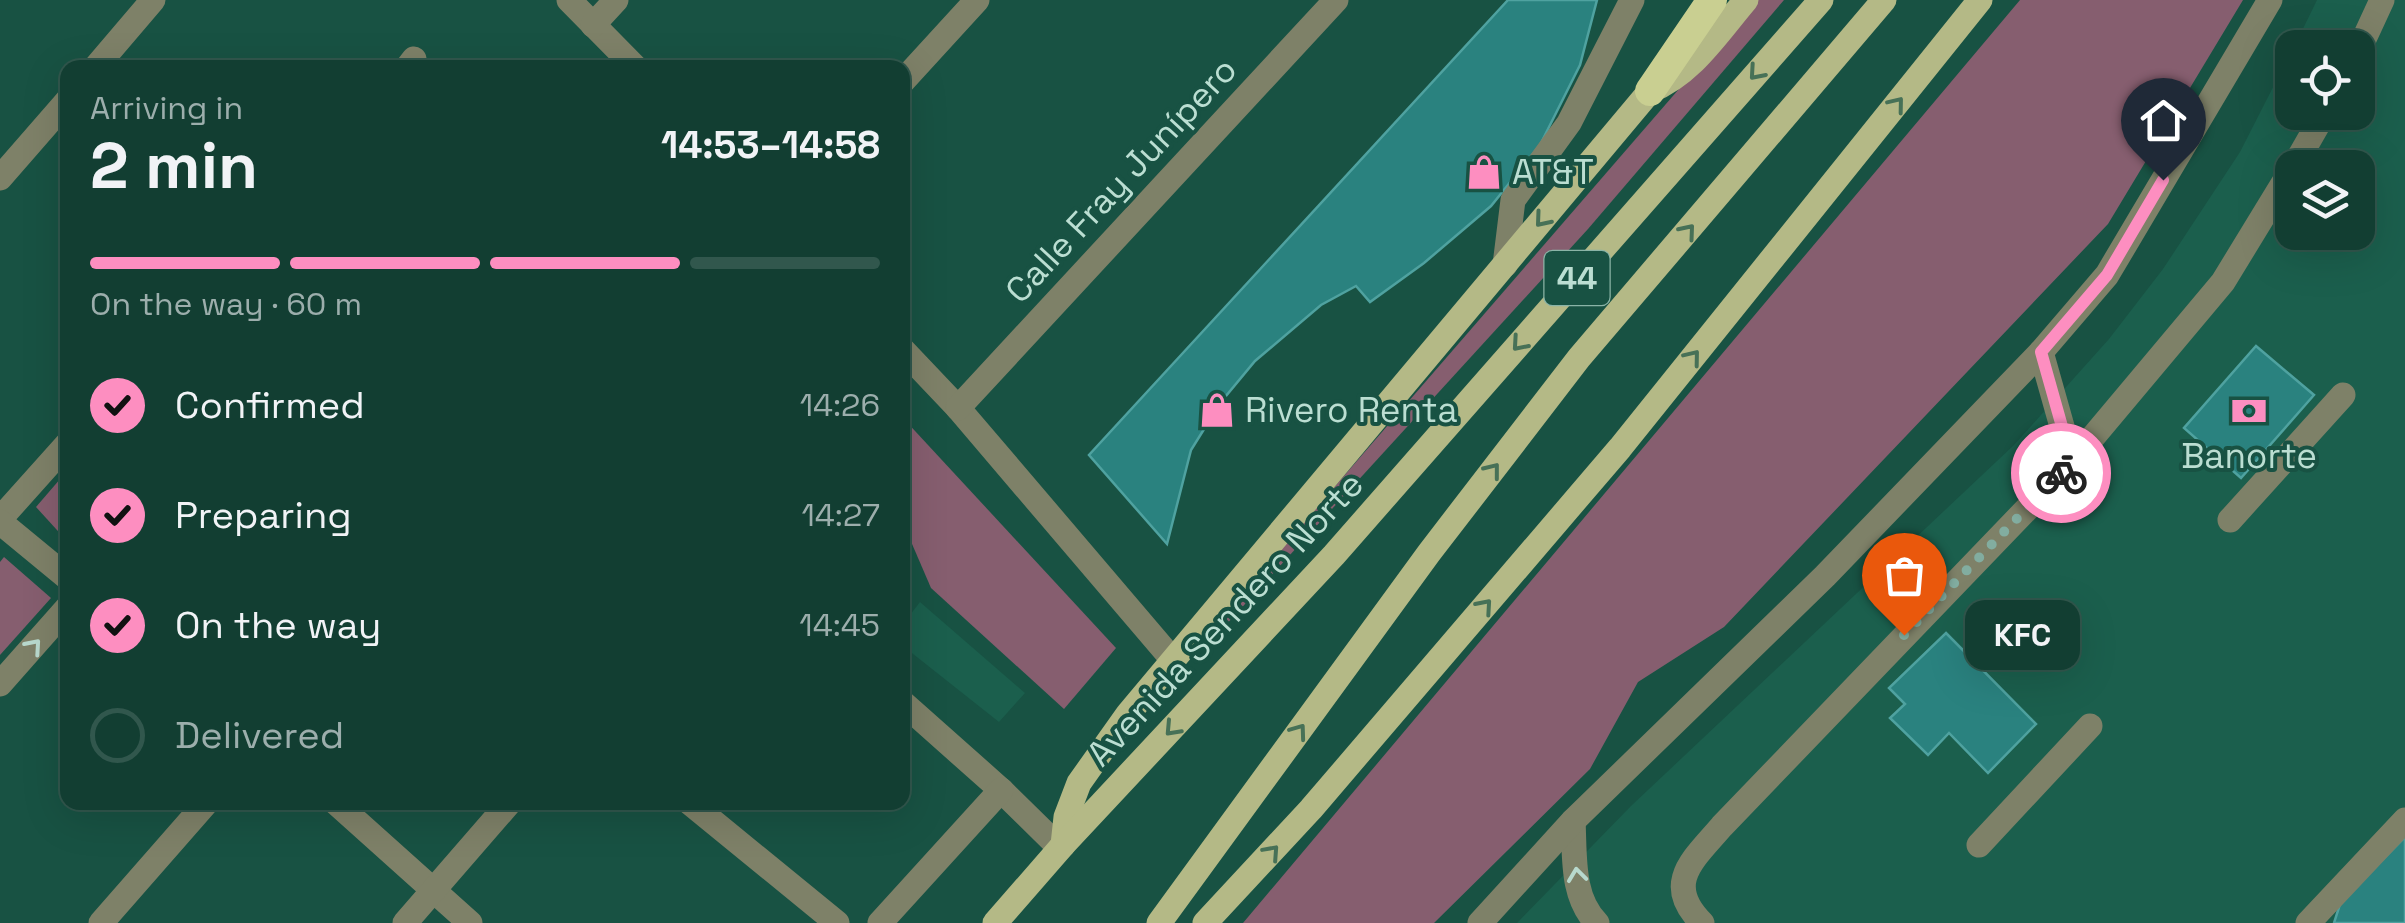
<!DOCTYPE html>
<meta charset="utf-8">
<style>
:root{--surface:#123e32;--page:#1f493e;--text:#f1f3f6;--muted:#9caeac;--line:#31574d;--accent:#fd8ec0}
body{margin:0;font-family:"Space Grotesk",sans-serif;background:var(--page);color:var(--text);height:100vh;display:flex;flex-direction:column;font-size:38px;white-space:nowrap}
*{box-sizing:border-box;margin:0}
p{font-size:32px;color:var(--muted)}
.icon{flex:none;width:55px;height:55px;fill:none;stroke:currentColor;stroke-width:2;stroke-linecap:round;stroke-linejoin:round}
.map{position:relative;flex:1;overflow:hidden}
.details{position:absolute;left:60px;top:60px;width:850px;height:750px;display:flex;flex-direction:column;background:var(--surface);border-radius:20px;box-shadow:0 10px 40px #0002,0 0 0 2px var(--line)}
.details>*{flex:none}
.fabs{position:absolute;left:2275px;top:30px;display:grid;gap:20px}
.fabs a{display:grid;place-items:center;width:100px;height:100px;border-radius:20px;background:var(--surface);box-shadow:0 10px 40px #0002,0 0 0 2px var(--line);font-size:50px}
.pin{position:absolute;display:grid;place-items:center;width:85px;height:85px;color:#fff;margin:-102px -42px;border-radius:50% 50% 50% 0;rotate:-45deg;box-shadow:0 0 10px #0007}
.pin .icon{rotate:45deg}
.courier{position:absolute;display:grid;place-items:center;width:100px;height:100px;margin:-50px;border:8px solid #fd8ec0;border-radius:50%;background:#fff;color:#222;box-shadow:0 2px 12px #0007}
.bubble{position:absolute;height:70px;border-radius:20px;background:var(--surface);box-shadow:0 10px 40px #0002,0 0 0 2px var(--line);font-size:32px;font-weight:800;line-height:70px;text-align:center}
.head em{font-style:normal;font-weight:800}
.head div{display:flex;flex-direction:column-reverse}
.head{display:flex;align-items:center;justify-content:space-between;height:170px;padding:0 30px}
h1{font-size:65px;font-weight:800;line-height:75px}
.bar{display:grid;grid-template-columns:repeat(4,1fr);gap:15px 10px;align-content:center;height:120px;padding:0 30px}
.bar i{height:12px;border-radius:8px;background:var(--line)}
.bar .active{background:var(--accent)}
.bar p{grid-column:span 4}
ol{padding:0 30px;list-style:none}
li{display:flex;align-items:center;gap:30px;height:110px}
li p{margin-inline-start:auto}
li .icon{padding:10px;border-radius:50%;background:var(--accent);color:#111;stroke-width:4}
li:last-child{color:var(--muted)}
li i{width:55px;height:55px;border:5px solid var(--line);border-radius:50%}
.map>svg:first-child{display:block}
</style>
<div class="map">
<svg width="2405" height="923" viewBox="0 0 2405 923">
<rect width="100%" height="100%" fill="#185243"/>
<!-- built -->
<g fill="#1b5f4d" fill-rule="evenodd">
<path d="M2317 0H2405V923H1517L1631 806 2014 445 2109 339 2163 269 2240 152 2292 50V112H2358V48L2294 47ZM2292 168H2358V232H2292Z"/>
<path d="M920 602 1025 693 999 722 903 646V624Z"/>
</g>
<!-- green -->
<g fill="#865e6f">
<path d="M1756 0H1784L1588 229 1214 638V626Z"/>
<path d="M2020 0H2243L2108 224 1724 627 1638 682 1590 769 1434 923H1243Z"/>
<path d="M903 418 1116 648 1064 709 931 588 903 523Z"/>
<path d="M67 471V541L36 507Z"/>
<path d="M4 557 51 598 0 655V562Z"/>
</g>
<!-- building -->
<g fill="#2a827f" stroke="#4fa2a0" stroke-width="2.5">
<path d="M1508 0H1597L1580 65 1540 145 1491 206 1424 263 1370 302 1356 286 1321 305 1255 361 1221 402 1191 450 1167 544 1089 455Z"/>
<path d="M2256 346 2314 395 2241 478 2184 428Z"/>
<path d="M1946 633 2036 724 1988 773 1949 733 1928 755 1890 718 1905 704 1889 688Z"/>
<path d="M2405 837V923H2334L2341 901Z"/>
</g>
<g fill="none" stroke-linecap="round" stroke-linejoin="round">
<!-- minor -->
<g stroke="#7e8168" stroke-width="25">
<path d="M569 0 636 68"/>
<path d="M593 25 616 0"/>
<path d="M2358 52 2382 0"/>
<path d="M95 68 153 0"/>
<path d="M407 68 414 59"/>
<path d="M902 82 977 0"/>
<path d="M2293 168 2325 112"/>
<path d="M0 178 68 100"/>
<path d="M1505 265 1513 200 1569 123 1632 0"/>
<path d="M902 349 958 408 1172 659"/>
<path d="M2041 352 2072 462"/>
<path d="M958 408 1336 0"/>
<path d="M0 519 68 443"/>
<path d="M2230 520 2343 395"/>
<path d="M0 522 68 578"/>
<path d="M0 684 68 607"/>
<path d="M902 702 1001 790 1060 848"/>
<path d="M335 802 470 923"/>
<path d="M689 802 837 923"/>
<path d="M1573 821C1575 856 1571 897 1597 923"/>
<path d="M1979 845 2090 726"/>
<path d="M101 923 207 802"/>
<path d="M405 923 510 802"/>
<path d="M880 923 1001 790"/>
<path d="M1480 923 1573 821 1825 576 2041 352 2107 275 2270 0"/>
<path d="M1702 923C1662 883 1694 859 1722 826L2072 462 2223 282 2292 169"/>
<path d="M2308 923 2405 820"/>
</g>
<!-- major -->
<g stroke="#b4b986" stroke-width="25">
<path d="M1063 845 1066 817 1079 783 1128 714 1650 91C1692 74 1717 34 1746 0"/>
<path d="M995 923 1063 845 1334 555 1821 0"/>
<path d="M1159 923 1429 553 1579 358 1884 0"/>
<path d="M1205 923 1311 809 1620 448 1980 0"/>
</g>
<!-- highway -->
<path stroke="#c9cf91" stroke-width="30" d="M1650 91 1712 0"/>
</g>
<!-- one-way arrows -->
<defs><path id="oneway-chevron" d="M-2-3.5L2.5 0L-2 3.5" fill="none" stroke-width="1.6" stroke-linecap="round" stroke-linejoin="round" transform="scale(2.5)"/></defs>
<g stroke="#477157">
<use href="#oneway-chevron" transform="translate(1756 73) rotate(131)"/>
<use href="#oneway-chevron" transform="translate(1897 104) rotate(-51)"/>
<use href="#oneway-chevron" transform="translate(1542 220) rotate(130)"/>
<use href="#oneway-chevron" transform="translate(1688 231) rotate(-50)"/>
<use href="#oneway-chevron" transform="translate(1519 344) rotate(131)"/>
<use href="#oneway-chevron" transform="translate(1693 357) rotate(-51)"/>
<use href="#oneway-chevron" transform="translate(1493 470) rotate(-52)"/>
<use href="#oneway-chevron" transform="translate(1485 606) rotate(-49)"/>
<use href="#oneway-chevron" transform="translate(1172 729) rotate(133)"/>
<use href="#oneway-chevron" transform="translate(1299 731) rotate(-54)"/>
<use href="#oneway-chevron" transform="translate(1272 852) rotate(-48)"/>
</g>
<g stroke="#b8d9cd">
<use href="#oneway-chevron" transform="translate(34 646) rotate(-49)"/>
<use href="#oneway-chevron" transform="translate(1577 875) rotate(-97)"/>
</g>
<g fill="none" stroke-linecap="round" stroke-linejoin="round">
<!-- done -->
<path stroke="#82ada0" stroke-width="10" stroke-dasharray="0 18" d="M1904 635 2061 473"/>
<!-- route -->
<path stroke="#fd8ec0" stroke-width="12" d="M2061 473 2072 462 2041 352 2107 275 2163 180"/>
</g>
<!-- icons -->
<defs>
<symbol id="shop-bare" viewBox="-9 -9 18 18"><path d="M-5-2.5h2.3a2.7 3.5 0 0 1 5.4 0H5L5.5 6h-11ZM-1.5-2.5h3a1.5 2.3 0 0 0-3 0Z" fill="#fd8ec0" stroke="#185243" stroke-width="2.5" paint-order="stroke"/></symbol>
<symbol id="bank-bare" viewBox="-9 -9 18 18"><path d="M-6-4H6V4H-6ZM0-2.3a2.3 2.3 0 1 0 0 4.6a2.3 2.3 0 1 0 0-4.6Z" fill="#fd8ec0" stroke="#185243" stroke-width="2.5" paint-order="stroke"/></symbol>
</defs>
<g fill-rule="evenodd">
<use href="#shop-bare" x="1459" y="147" width="50" height="50"/>
<use href="#shop-bare" x="1192" y="385" width="50" height="50"/>
<use href="#bank-bare" x="2224" y="386" width="50" height="50"/>
</g>
<g text-anchor="middle" stroke-width="8" stroke-linejoin="round" paint-order="stroke">
<!-- shield labels -->
<rect fill="#185243" stroke="#8ab4a7" stroke-width="2.5" x="1544.5" y="251" width="65" height="54" rx="8"/>
<g font-size="32" font-weight="bold" fill="#bbded2">
<text x="1577" y="289">44</text>
</g>
<!-- poi labels -->
<g font-size="35" fill="#bbded2" stroke="#185243" text-anchor="start">
<text x="1512" y="184">AT&amp;T</text>
<text x="1245" y="422">Rivero Renta</text>
<text x="2249" y="468" text-anchor="middle">Banorte</text>
</g>
<!-- street labels -->
<g font-size="35" fill="#bbded2" stroke="#185243">
<text transform="translate(1121 180) rotate(-47)" y="12">Calle Fray Junípero</text>
<text transform="translate(1225 619) rotate(-47)" y="12">Avenida Sendero Norte</text>
</g>
</g>
</svg>
<div class="fabs">
<a><svg class="icon" aria-label="locate" viewBox="0 0 24 24"><circle cx="12" cy="12" r="6"/><path d="M12 2v4M12 18v4M2 12h4M18 12h4"/></svg></a>
<a><svg class="icon" aria-label="layers" viewBox="0 0 24 24"><path d="M12 4l9 5-9 5-9-5zM3 14l9 5 9-5"/></svg></a>
</div>
<div class="pin" style="left:1904px;top:635px;background:#ea580c"><svg class="icon" aria-label="bag" viewBox="0 0 24 24"><path d="M5 8h14l-1 12H6zM9 8a3 3 0 0 1 6 0"/></svg></div>
<div class="pin" style="left:2163px;top:180px;background:#1f2937"><svg class="icon" aria-label="home" viewBox="0 0 24 24"><path d="M3 11l9-7 9 7M6 9v11h12V9"/></svg></div>
<div class="courier" style="left:2061px;top:473px"><svg class="icon" aria-label="bike" viewBox="0 0 24 24"><circle cx="6" cy="16" r="4"/><circle cx="18" cy="16" r="4"/><path d="M6 16l4-8h5l3 8M10 8l3 8H6M13 5h3"/></svg></div>
<div class="bubble" style="left:1965px;top:600px;width:115px">KFC</div>
<section class="details">
<div class="head"><div><h1>2 min</h1><p>Arriving in</p></div><em>14:53–14:58</em></div>
<div class="bar"><i class="active"></i><i class="active"></i><i class="active"></i><i></i><p>On the way · 60 m</p></div>
<ol>
<li><svg class="icon" aria-label="check" viewBox="0 0 24 24"><path d="M5 12l5 5 9-10"/></svg>Confirmed<p>14:26</p></li>
<li><svg class="icon" aria-label="check" viewBox="0 0 24 24"><path d="M5 12l5 5 9-10"/></svg>Preparing<p>14:27</p></li>
<li><svg class="icon" aria-label="check" viewBox="0 0 24 24"><path d="M5 12l5 5 9-10"/></svg>On the way<p>14:45</p></li>
<li><i></i>Delivered</li>
</ol>
</section>
</div>
